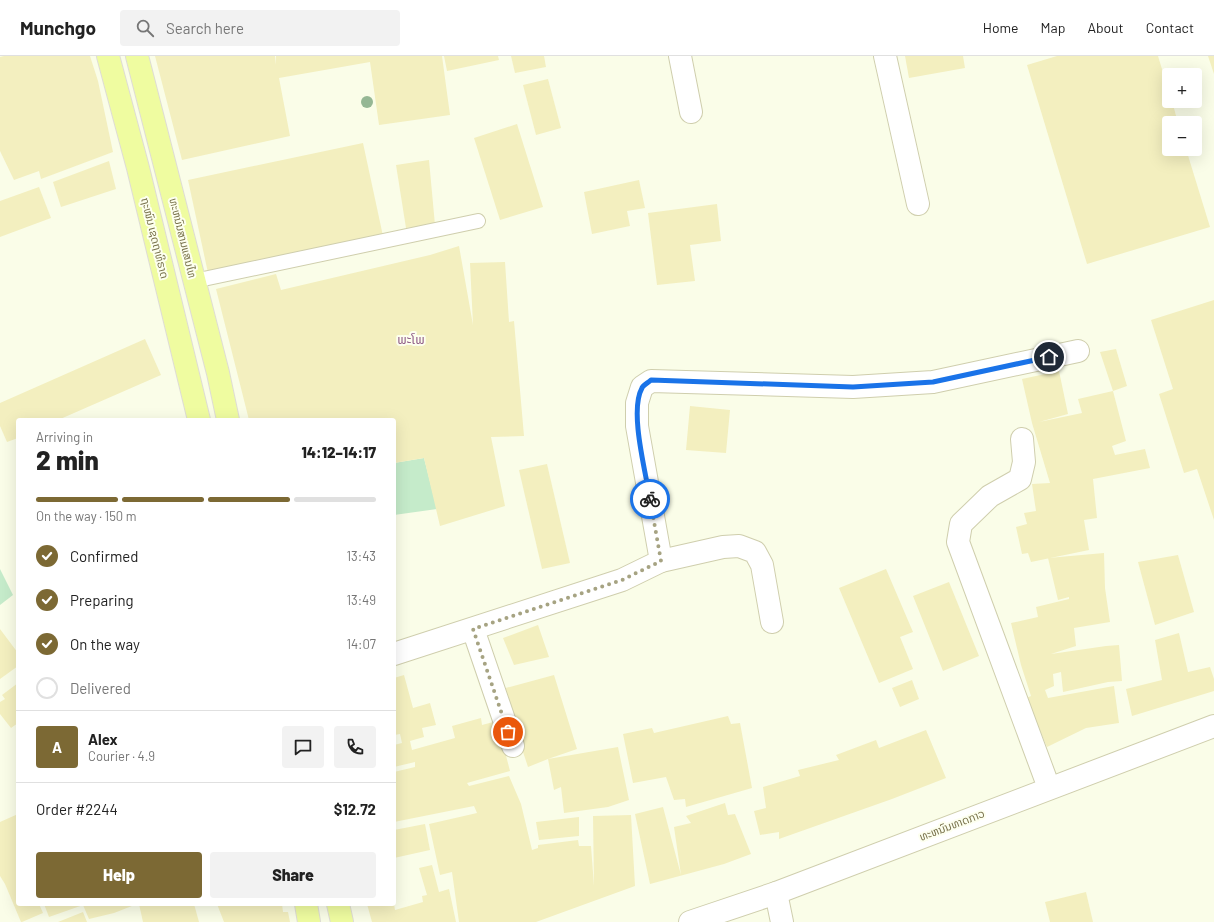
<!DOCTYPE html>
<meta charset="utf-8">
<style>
:root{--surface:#fff;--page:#f2f2f2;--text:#222;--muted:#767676;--line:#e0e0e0;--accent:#7c6934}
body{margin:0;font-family:Barlow,"Noto Sans Lao",sans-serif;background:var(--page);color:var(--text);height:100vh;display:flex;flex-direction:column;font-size:15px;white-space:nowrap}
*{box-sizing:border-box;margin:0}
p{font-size:13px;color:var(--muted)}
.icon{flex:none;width:22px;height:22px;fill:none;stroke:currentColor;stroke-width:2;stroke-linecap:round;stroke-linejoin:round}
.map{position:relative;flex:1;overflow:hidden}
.sheet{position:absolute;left:16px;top:362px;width:380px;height:488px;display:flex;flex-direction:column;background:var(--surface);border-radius:4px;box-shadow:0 4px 16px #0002}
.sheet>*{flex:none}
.tools{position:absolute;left:1162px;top:12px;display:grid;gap:8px}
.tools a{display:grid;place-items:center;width:40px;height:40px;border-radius:4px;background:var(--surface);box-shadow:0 4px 16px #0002;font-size:20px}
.pin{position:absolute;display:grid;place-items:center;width:34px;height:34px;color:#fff;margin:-17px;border:2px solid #fff;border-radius:50%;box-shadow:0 1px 4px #0007}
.courier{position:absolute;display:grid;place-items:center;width:40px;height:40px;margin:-20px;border:3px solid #1a73e8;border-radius:50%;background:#fff;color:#222;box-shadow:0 1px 5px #0007}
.headline em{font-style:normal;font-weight:800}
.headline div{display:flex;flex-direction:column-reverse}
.headline{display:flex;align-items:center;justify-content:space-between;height:68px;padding:0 20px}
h1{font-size:26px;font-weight:800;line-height:30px}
.bar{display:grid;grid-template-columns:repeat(4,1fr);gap:6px 4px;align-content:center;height:48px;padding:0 20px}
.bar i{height:5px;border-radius:3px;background:var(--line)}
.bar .selected{background:var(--accent)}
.bar p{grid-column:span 4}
.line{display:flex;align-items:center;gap:10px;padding:0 20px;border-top:1px solid var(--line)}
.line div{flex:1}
.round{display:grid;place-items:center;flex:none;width:42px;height:42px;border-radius:4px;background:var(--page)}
ol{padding:0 20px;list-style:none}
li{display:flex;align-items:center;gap:12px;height:44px}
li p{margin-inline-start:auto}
li .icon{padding:4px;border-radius:50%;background:var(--accent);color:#fff;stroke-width:4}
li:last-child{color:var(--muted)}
li i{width:22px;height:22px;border:2px solid var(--line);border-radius:50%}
.button{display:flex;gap:8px;margin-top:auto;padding:8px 20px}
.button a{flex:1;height:46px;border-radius:4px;background:var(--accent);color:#fff;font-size:16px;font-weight:800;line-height:46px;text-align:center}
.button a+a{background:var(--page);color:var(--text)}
header{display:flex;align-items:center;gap:24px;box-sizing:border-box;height:56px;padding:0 20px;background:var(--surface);border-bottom:1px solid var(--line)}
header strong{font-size:19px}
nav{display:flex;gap:22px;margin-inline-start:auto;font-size:14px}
.search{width:280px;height:36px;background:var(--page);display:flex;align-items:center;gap:10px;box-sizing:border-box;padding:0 14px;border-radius:4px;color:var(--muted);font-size:15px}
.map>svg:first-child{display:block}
</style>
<header>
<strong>Munchgo</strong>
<div class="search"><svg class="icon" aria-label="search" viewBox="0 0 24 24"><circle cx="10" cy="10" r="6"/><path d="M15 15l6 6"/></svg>Search here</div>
<nav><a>Home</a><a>Map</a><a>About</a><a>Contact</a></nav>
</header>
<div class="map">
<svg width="1214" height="866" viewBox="0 0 1214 866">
<rect width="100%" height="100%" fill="#fafde8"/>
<!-- green -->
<g fill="#c5ebca">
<path d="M424 402 437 453 394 459V407Z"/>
<path d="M0 513 13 539 0 549Z"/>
</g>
<!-- building -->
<g fill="#f3efbf">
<path d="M4 0H90L98 25 113 96 41 123 39 115 14 124 0 95V1Z"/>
<path d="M155 0H275L276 9V0H442L450 59 379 69 370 6 279 22 290 80 182 104Z"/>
<path d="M444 0H498L499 4 447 15Z"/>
<path d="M511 0H544L546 11 515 17Z"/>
<path d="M905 0H963L965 12 909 22Z"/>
<path d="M1057 0H1158L1169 36V45H1172L1178 67H1169V93H1186L1210 171 1087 208 1027 9Z"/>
<path d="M1208 0H1214V18Z"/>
<path d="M548 23 561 72 536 79 523 29Z"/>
<path d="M517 68 543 151 500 164 474 82Z"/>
<path d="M363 87 383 180 208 217 188 124Z"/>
<path d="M429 104 435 169 406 172 396 109Z"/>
<path d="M109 105 116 133 61 151 53 126Z"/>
<path d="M639 124 645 152 627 155 630 170 592 178 584 136Z"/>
<path d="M39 131 51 162 0 181V145Z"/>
<path d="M717 148 721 185 690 189 695 225 657 229 648 157Z"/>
<path d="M459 190 473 269 470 207 505 206 509 266 514 265 524 380 491 381 505 450 440 470 424 402 394 407V364H249L216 233 276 218 281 234 430 199Z"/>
<path d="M1214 244V464L1197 413 1184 417 1159 338 1173 333 1151 264Z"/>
<path d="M145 283 161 319 58 364H18V382L7 386 0 370V347Z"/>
<path d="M1116 293 1127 330 1113 335 1100 296Z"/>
<path d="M1059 315 1068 358 1039 366 1082 357 1078 343 1113 335 1126 385 1112 390 1115 399 1145 393 1150 412 1093 423 1097 462 1084 464 1089 494 1031 506 1028 497 1022 498 1016 471 1027 468 1024 457 1036 455 1032 428 1050 427 1032 367 1022 323Z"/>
<path d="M690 350 730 354 726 397 686 394Z"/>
<path d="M547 408 570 507 542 513 519 414Z"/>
<path d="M1104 497 1105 532 1110 566 1074 572 1076 590 1051 598 1106 590 1119 589 1122 625 1108 626 1063 636 1061 616 1053 618 1054 630 1045 634 1048 642 1114 630 1119 667 1086 672 1047 691 1026 642 1031 640 1021 609 1011 567 1038 561 1036 551 1069 543V541L1058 544 1048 502Z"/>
<path d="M1178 499 1194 556 1155 569 1138 506Z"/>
<path d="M886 513 913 576 900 581 913 613 879 627 839 532Z"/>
<path d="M949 526 979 600 943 615 913 540Z"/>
<path d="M538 569 549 601 514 609 503 582Z"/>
<path d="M0 573 18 597V610L0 623Z"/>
<path d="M1179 577 1188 616 1210 611 1214 623V635L1132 660 1126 633 1162 624 1155 584Z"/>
<path d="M404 619 413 652 430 647 436 669 422 672 424 681 410 685 412 694 455 682 452 670 481 662 482 669 497 665 510 715 467 727 469 730 509 720 521 748 532 794 538 792V789L578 784 579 790H591L594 830 593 760 631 759 635 830 536 866H459L452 816 440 819 429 768 477 757 474 750 394 766V716L415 711V706L394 711V689L402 687 400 678 394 679V622Z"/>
<path d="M554 619 577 693 548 703 618 691 629 744 608 751 564 757 561 731 554 734 548 703 528 711 502 633Z"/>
<path d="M912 624 919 643 900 651 892 632Z"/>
<path d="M18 627V667L11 672 0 658V646L5 643 2 639Z"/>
<path d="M728 660 731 668 740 667 752 732 686 751 685 743 674 744 666 721 633 727 623 678 652 672 654 677Z"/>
<path d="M926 674 946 722 892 743 779 783V776L760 779 754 755 766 752 763 731 800 720 798 714 839 704 836 699 876 684 879 692Z"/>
<path d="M725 747 728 759 735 758 751 798 724 808 650 828 635 758 663 751 681 819 674 771 691 767 686 760Z"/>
<path d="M18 758V848H39L43 857 22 866H21L5 828 0 820V766Z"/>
<path d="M579 761V780L539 784 536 766Z"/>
<path d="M425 768 430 794 394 802V774Z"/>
<path d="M432 809 439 836 449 833 456 866H372L367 848H394L395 854 423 846 422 840 427 839 419 812Z"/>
<path d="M1086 836 1093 866H1050L1045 846Z"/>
<path d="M44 848H137L114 857 89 863 83 849 49 861Z"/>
<path d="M139 848H194L199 866H143Z"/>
<path d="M217 848H282L283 856H288L290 866H224Z"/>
<path d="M83 856 87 866H58Z"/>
</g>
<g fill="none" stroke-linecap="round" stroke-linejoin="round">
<defs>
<path id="service" d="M194 225 478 165"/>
<g id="minor">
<path d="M680 0 691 56"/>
<path d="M885 0 918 148"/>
<path d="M1022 383 1024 406 1020 423 990 440 961 468 958 486 1049 732"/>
<path d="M661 505 723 491 739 490 755 496 762 509 772 566"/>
<path d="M473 573 513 690"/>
<path d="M394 598 622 524 661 505 637 370V347L642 331 651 325 853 331 933 326 1078 295"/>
<path d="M776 837 782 866"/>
</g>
<path id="tertiary" d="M690 866 776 837 1214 670"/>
<g id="primary">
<path d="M108 0 138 112 199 364"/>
<path d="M137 0 218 317 228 364"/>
<path d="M306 848 309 866"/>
<path d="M338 848 342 866"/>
</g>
</defs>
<!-- service casing -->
<use href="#service" stroke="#cfcead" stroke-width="16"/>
<!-- minor casing -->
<use href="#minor" stroke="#cfcead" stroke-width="24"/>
<!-- tertiary casing -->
<use href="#tertiary" stroke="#cfcead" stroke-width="24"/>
<!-- primary casing -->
<use href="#primary" stroke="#dfddd4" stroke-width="24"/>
<!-- service -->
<use href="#service" stroke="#fff" stroke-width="14"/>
<!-- minor -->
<use href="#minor" stroke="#fff" stroke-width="22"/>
<!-- tertiary -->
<use href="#tertiary" stroke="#fff" stroke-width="22"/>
<!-- primary -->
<use href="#primary" stroke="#effca0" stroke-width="22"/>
</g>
<!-- trees -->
<circle fill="#95b794" cx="367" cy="46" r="6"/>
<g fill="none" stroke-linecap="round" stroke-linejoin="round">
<!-- done -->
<path stroke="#a6a382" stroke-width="4" stroke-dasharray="0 7.2" d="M508 676 473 573 622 524 661 505 650 443"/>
<!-- route -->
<path stroke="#1a73e8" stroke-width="5" d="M650 443C646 417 629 355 642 332 643 329 648 327 651 324L853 331 933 326 1049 301"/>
</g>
<g text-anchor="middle" stroke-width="4" stroke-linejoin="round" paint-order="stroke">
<!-- street labels -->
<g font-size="11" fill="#78724b" stroke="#fdffef">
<text transform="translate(155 182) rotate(76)" y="4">ຖະໜົນ ເຊດຖາທິຣາດ</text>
<text transform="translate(183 182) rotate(76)" y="4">ທະຫນົນສາມແສນໄທ</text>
<text transform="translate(952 769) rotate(-21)" y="4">ທະຫນົນທາດກາວ</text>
</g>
<!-- quarter labels -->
<g font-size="13" fill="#94638c" stroke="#fdffef">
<text x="411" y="288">ພະໂພ</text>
</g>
</g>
</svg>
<div class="tools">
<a>+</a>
<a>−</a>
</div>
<div class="pin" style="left:508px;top:676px;background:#ea580c"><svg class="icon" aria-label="bag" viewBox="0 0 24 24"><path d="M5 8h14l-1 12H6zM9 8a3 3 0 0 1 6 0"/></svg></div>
<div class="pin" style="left:1049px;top:301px;background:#1f2937"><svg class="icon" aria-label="home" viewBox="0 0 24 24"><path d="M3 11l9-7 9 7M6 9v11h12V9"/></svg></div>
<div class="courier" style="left:650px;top:443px"><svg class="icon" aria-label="bike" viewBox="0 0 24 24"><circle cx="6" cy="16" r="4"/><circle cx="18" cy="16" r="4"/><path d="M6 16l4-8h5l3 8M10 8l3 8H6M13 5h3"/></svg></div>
<section class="sheet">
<div class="headline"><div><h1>2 min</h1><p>Arriving in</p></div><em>14:12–14:17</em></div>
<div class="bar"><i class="selected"></i><i class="selected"></i><i class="selected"></i><i></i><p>On the way · 150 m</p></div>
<ol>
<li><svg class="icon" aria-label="check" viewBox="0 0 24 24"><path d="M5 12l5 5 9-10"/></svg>Confirmed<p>13:43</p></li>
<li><svg class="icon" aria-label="check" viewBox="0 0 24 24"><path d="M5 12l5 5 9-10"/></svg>Preparing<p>13:49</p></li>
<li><svg class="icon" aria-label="check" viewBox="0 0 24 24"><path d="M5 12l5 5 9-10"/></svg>On the way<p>14:07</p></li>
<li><i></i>Delivered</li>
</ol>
<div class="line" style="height:72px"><b class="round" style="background:var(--accent);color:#fff">A</b><div><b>Alex</b><p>Courier · 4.9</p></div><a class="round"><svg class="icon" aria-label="chat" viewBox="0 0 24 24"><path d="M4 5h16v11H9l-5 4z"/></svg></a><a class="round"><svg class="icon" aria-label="phone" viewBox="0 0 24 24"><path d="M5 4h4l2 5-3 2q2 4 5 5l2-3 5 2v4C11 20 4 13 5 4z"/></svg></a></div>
<div class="line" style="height:52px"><div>Order #2244</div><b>$12.72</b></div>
<div class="button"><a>Help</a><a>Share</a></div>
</section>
</div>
